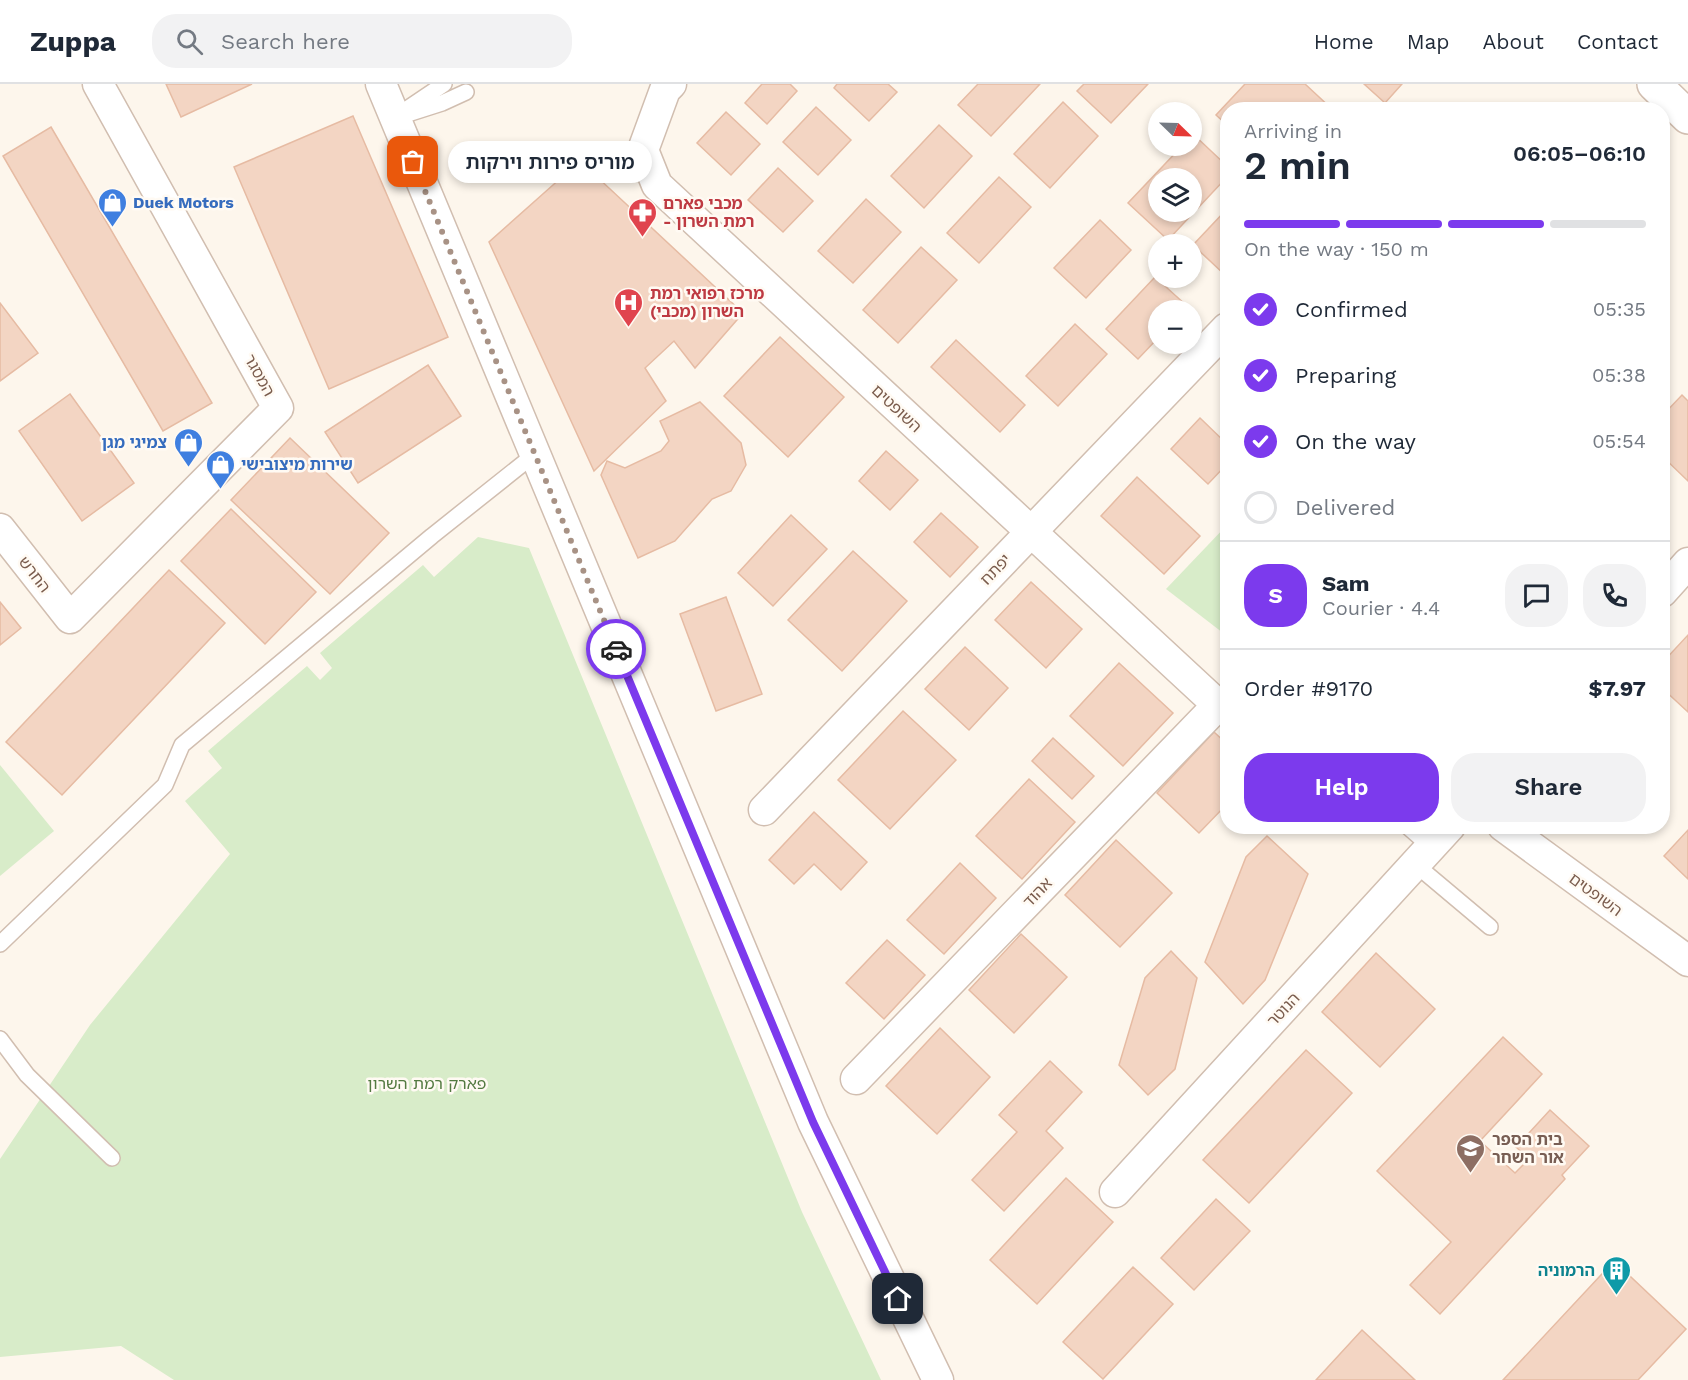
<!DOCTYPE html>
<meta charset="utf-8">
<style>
:root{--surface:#fff;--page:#f2f2f3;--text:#1f2937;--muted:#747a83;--line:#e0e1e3;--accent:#7c3aed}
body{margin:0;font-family:"Work Sans","Noto Sans Hebrew",sans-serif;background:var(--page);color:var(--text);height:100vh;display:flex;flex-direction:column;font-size:22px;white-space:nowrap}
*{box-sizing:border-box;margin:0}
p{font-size:20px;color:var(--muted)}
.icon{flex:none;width:33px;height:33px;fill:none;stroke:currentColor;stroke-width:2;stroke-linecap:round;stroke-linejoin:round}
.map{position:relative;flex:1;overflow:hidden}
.drawer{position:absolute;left:1220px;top:18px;width:450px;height:732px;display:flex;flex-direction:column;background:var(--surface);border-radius:24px;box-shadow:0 3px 9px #0003}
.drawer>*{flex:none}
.needle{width:39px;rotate:113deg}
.fabs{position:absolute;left:1148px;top:18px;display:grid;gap:12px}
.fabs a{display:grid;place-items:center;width:54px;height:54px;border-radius:50%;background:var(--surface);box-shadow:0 3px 9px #0003;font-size:30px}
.pin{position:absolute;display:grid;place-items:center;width:51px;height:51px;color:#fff;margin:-26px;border-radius:12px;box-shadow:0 3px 9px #0006}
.courier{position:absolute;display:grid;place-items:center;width:60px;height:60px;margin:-30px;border:4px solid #7c3aed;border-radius:50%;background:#fff;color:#222;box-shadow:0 2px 8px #0007}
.bubble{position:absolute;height:42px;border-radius:21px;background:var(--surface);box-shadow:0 3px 9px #0003;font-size:20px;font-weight:600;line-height:42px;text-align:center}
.head em{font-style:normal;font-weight:600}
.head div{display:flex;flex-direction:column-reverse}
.head{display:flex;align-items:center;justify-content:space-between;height:102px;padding:0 24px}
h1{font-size:39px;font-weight:600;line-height:45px}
.bar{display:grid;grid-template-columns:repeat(4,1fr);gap:9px 6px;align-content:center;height:72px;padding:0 24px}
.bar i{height:8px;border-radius:4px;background:var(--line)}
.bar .selected{background:var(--accent)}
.bar p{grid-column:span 4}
.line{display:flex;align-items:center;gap:15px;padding:0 24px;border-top:2px solid var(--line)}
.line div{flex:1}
.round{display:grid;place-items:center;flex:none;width:63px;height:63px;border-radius:24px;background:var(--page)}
ol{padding:0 24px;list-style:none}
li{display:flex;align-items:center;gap:18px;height:66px}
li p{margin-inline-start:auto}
li .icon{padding:6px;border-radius:50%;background:var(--accent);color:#fff;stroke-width:4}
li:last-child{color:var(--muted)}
li i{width:33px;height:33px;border:3px solid var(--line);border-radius:50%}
.cta{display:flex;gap:12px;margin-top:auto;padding:12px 24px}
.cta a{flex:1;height:69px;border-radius:24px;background:var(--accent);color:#fff;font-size:24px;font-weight:600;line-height:69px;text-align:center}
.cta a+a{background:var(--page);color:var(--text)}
header{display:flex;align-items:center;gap:36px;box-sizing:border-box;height:84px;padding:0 30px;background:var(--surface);border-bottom:2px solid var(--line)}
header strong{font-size:28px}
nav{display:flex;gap:33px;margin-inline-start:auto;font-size:21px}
.search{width:420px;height:54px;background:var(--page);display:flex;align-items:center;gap:15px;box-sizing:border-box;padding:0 21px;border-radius:24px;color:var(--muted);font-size:22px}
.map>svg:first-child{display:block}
</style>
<header>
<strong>Zuppa</strong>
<div class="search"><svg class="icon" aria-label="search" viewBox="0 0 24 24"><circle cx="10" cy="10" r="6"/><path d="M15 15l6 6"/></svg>Search here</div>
<nav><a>Home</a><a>Map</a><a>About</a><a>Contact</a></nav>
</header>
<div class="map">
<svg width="1688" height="1296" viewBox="0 0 1688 1296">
<rect width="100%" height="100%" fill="#fdf6ec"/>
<!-- green -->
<g fill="#d8ecc9">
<path d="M1227 441V552L1166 505Z"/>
<path d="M478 453 529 464 802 1128 881 1296H174L121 1262 0 1273V1075L90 941 230 770 185 717 222 684 208 667 307 582 320 596 332 584 320 569 423 481 434 493Z"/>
<path d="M0 681 54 747 0 792Z"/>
</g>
<!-- building -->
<g fill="#f3d5c3" stroke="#e6bba3" stroke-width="1.5" fill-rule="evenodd">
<path d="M166 0H252L181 33Z"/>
<path d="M762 0H790L797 7 767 40 745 19Z"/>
<path d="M837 0H888L897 8 869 37 834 4Z"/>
<path d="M978 0H1040L991 52 958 21Z"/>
<path d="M1084 0H1148L1111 39 1077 7Z"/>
<path d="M1245 0H1305L1333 26H1227V41L1216 31Z"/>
<path d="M1364 0H1402L1385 19Z"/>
<path d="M1063 18 1098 52 1050 104 1014 70Z"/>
<path d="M816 23 851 56 818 91 783 58Z"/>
<path d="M726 28 760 60 731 91 697 59Z"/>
<path d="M353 32 448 253 329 305 234 83Z"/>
<path d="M939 41 972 72 924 124 891 92Z"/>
<path d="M51 43 212 319 163 347 3 72Z"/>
<path d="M1193 50 1227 82V93L1168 156 1128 119 1182 62H1191ZM1158 94H1191V128H1158Z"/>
<path d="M580 77 743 229 695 284 674 257 645 284 666 317 594 387 489 158Z"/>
<path d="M778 84 813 117 783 148 748 116Z"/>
<path d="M999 93 1031 123 979 179 947 149Z"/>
<path d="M866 115 901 148 853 199 818 167Z"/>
<path d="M1227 125V189L1225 191 1193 161Z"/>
<path d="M1100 136 1131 166 1086 214 1054 184Z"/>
<path d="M921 163 957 196 898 259 863 226Z"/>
<path d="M1155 193 1187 222 1183 226H1158V254L1138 275 1106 245Z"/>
<path d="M0 219 38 269 0 297Z"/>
<path d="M1075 240 1107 270 1058 322 1026 292Z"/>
<path d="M780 253 844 313 788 373 724 312Z"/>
<path d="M956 256 1025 321 1000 348 931 283Z"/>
<path d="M428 281 461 332 358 399 325 348Z"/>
<path d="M70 310 134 399 82 437 19 347Z"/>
<path d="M1682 311 1688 317V397L1662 372V332Z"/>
<path d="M700 318 741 359 746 381 731 407 712 415 675 457 638 474 601 391 607 377 625 384 661 367 669 357 660 337Z"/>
<path d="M1200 334 1227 360V380L1208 400 1171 365Z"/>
<path d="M290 354 389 449 330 510 231 416Z"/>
<path d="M886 367 918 396 890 426 859 397Z"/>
<path d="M1137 393 1200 452 1164 490 1101 432Z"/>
<path d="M231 425 316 508 265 560 181 477Z"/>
<path d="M941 429 978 463 950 493 914 458Z"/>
<path d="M791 431 827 465 773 522 738 489Z"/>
<path d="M853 467 907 517 842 587 788 536Z"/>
<path d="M169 486 225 539 62 711 6 658Z"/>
<path d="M1031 498 1082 545 1046 584 995 536Z"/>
<path d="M726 513 762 610 716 627 680 530Z"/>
<path d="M0 518 21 544 0 561Z"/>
<path d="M1688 551V628L1662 604V579Z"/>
<path d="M965 563 1008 604 969 646 925 605Z"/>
<path d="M1119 579 1173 629 1123 682 1070 632Z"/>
<path d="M903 627 956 676 890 745 838 696Z"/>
<path d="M1214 648 1227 660V720L1199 749 1157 709Z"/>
<path d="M1053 654 1094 692 1072 715 1032 677Z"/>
<path d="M1029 695 1075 738 1022 795 976 752Z"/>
<path d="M814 728 867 778 841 806 814 780 794 800 769 776Z"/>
<path d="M1688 746V795L1664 772Z"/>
<path d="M1267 752 1308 790 1265 896 1243 920 1205 878 1246 773Z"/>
<path d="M1116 756 1172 809 1120 863 1065 811Z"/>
<path d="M960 779 996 814 944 870 907 836Z"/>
<path d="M1021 850 1067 893 1014 949 969 906Z"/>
<path d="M887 856 925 891 884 935 846 899Z"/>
<path d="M1171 867 1197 894 1175 985 1148 1011 1119 981 1145 894Z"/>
<path d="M1376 869 1435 925 1380 983 1322 928Z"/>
<path d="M940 944 990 993 937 1050 886 1002Z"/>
<path d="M1503 953 1542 990 1480 1057 1515 1089 1529 1075 1516 1063 1550 1026 1589 1062 1562 1091 1565 1095 1440 1230 1410 1201 1451 1158 1377 1087Z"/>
<path d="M1306 966 1352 1009 1249 1119 1203 1076Z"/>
<path d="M1050 977 1082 1008 1046 1047 1063 1064 1004 1127 972 1096 1017 1048 999 1031Z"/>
<path d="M1066 1094 1113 1138 1037 1220 990 1176Z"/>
<path d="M1216 1115 1250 1147 1194 1206 1161 1174Z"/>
<path d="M1614 1177 1686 1245 1638 1296H1503Z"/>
<path d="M1133 1183 1173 1220 1103 1295 1063 1258Z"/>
<path d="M1362 1246 1415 1296H1316Z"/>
</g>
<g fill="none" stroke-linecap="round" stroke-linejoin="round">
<defs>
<g id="service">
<path d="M407 25 444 0"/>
<path d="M395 34 442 19 466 8"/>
<path d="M1407 742 1431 763"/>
<path d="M1415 780 1490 843"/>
<path d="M0 860 165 701 182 661 432 452 535 370"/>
<path d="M0 955 27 991 112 1074"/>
</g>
<g id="minor">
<path d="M381 0 813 1038 938 1296"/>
<path d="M671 0 665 6 643 66 657 101 1218 621 856 995"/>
<path d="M0 445 70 534 278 324 98 0"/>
<path d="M1662 508 1688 479"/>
<path d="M764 726 1227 244"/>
<path d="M1503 742 1688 877"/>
<path d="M1115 1108 1450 742"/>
</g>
<path id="tertiary" d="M1654 0 1688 33"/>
</defs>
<!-- service casing -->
<use href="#service" stroke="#d1beb0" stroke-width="18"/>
<!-- minor casing -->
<use href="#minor" stroke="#d1beb0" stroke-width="33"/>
<!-- tertiary casing -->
<use href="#tertiary" stroke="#d1beb0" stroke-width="36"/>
<!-- service -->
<use href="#service" stroke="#fff" stroke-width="15"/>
<!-- minor -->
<use href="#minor" stroke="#fff" stroke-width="30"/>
<!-- tertiary -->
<use href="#tertiary" stroke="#fff" stroke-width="33"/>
</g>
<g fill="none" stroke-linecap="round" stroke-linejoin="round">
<!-- done -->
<path stroke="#a89285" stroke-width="6" stroke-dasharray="0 10.8" d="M413 78 616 565"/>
<!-- route -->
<path stroke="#7c3aed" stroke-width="8" d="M616 565 813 1038 898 1215"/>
</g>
<!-- icons -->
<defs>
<symbol id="shop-pin" viewBox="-11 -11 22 30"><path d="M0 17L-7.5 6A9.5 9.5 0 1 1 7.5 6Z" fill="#3f7fe0" stroke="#fffaf3"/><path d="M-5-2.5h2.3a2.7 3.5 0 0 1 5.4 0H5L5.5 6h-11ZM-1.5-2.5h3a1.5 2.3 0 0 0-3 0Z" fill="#fff"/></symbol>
<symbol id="pharmacy-pin" viewBox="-11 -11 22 30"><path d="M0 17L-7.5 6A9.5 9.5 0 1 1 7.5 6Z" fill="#e0444e" stroke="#fffaf3"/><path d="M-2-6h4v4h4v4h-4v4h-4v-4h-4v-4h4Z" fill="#fff"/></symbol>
<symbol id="hospital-pin" viewBox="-11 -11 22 30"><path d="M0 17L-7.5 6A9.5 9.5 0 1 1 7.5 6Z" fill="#e0444e" stroke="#fffaf3"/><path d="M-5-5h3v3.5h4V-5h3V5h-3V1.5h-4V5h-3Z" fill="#fff"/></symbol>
<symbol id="school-pin" viewBox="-11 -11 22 30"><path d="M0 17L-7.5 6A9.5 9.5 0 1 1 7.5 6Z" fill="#8d6e63" stroke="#fffaf3"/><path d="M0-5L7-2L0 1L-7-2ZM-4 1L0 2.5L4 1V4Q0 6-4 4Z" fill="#fff"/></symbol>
<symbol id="building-pin" viewBox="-11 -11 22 30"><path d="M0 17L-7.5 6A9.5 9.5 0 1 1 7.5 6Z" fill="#0f9aa8" stroke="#fffaf3"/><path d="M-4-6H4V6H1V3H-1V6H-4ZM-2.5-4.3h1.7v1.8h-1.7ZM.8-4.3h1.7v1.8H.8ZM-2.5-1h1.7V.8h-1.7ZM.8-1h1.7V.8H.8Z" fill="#fff"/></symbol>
</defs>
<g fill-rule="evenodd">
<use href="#shop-pin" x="96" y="102" width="33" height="45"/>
<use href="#pharmacy-pin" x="626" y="112" width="33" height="45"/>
<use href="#hospital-pin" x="612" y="202" width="33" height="45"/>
<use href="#shop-pin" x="172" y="342" width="33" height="45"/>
<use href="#shop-pin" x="204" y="364" width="33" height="45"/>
<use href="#school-pin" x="1454" y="1048" width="33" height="45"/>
<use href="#building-pin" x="1600" y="1170" width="33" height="45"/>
</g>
<g text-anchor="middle" stroke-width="5" stroke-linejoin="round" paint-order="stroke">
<!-- shop labels -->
<g font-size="16" font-weight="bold" fill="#366cbe" stroke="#fffaf3" text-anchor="start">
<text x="133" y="124">Duek Motors</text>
<text x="167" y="364" text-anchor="end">צמיגי מגן</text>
<text x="241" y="386">שירות מיצובישי</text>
</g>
<!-- health labels -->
<g font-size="16" font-weight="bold" fill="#be3a42" stroke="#fffaf3" text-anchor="start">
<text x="663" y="125">מכבי פארם<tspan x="663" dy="18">- רמת השרון</tspan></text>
<text x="650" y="215">מרכז רפואי רמת<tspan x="650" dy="18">השרון (מכבי)</tspan></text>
</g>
<!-- street labels -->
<g font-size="16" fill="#7a5c4d" stroke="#fffaf3">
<text transform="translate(260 291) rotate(61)" y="6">המסגר</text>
<text transform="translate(897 324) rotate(43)" y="6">השופטים</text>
<text transform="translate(995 485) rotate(-46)" y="6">יפתח</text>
<text transform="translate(35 490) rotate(52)" y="6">החרש</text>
<text transform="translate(1037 808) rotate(-46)" y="6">אהוד</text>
<text transform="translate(1596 810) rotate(36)" y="6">השופטים</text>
<text transform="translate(1283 925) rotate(-47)" y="6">הנוטר</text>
</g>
<!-- park labels -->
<g font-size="16" fill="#537a41" stroke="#fffaf3">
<text x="427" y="1005">פארק רמת השרון</text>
</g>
<!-- education labels -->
<g font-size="16" font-weight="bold" fill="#785e54" stroke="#fffaf3" text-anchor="start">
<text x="1492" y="1061">בית הספר<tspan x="1492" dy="18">אור השחר</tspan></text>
</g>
<!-- culture labels -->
<g font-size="16" font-weight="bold" fill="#0d838f" stroke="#fffaf3" text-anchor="end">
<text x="1595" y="1192">הרמוניה</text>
</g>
</g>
</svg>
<div class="fabs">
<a><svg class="needle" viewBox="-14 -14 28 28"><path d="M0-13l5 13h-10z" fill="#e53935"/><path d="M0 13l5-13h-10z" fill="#747a83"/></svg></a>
<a><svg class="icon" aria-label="layers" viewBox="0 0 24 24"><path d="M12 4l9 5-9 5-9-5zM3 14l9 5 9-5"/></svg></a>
<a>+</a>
<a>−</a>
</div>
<div class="pin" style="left:413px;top:78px;background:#ea580c"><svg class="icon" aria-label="bag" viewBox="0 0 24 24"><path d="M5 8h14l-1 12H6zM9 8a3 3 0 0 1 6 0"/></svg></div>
<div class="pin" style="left:898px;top:1215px;background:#1f2937"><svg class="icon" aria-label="home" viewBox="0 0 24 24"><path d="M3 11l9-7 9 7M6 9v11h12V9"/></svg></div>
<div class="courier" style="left:616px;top:565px"><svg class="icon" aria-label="car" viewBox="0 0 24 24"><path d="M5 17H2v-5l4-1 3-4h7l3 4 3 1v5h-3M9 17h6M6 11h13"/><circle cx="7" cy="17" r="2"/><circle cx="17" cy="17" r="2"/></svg></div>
<div class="bubble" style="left:448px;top:57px;width:204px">מוריס פירות וירקות</div>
<section class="drawer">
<div class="head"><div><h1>2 min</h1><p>Arriving in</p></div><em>06:05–06:10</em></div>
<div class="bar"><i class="selected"></i><i class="selected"></i><i class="selected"></i><i></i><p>On the way · 150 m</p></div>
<ol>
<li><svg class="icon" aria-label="check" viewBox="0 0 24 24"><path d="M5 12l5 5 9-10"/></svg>Confirmed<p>05:35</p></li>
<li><svg class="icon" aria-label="check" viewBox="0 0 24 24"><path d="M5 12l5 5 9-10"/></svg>Preparing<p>05:38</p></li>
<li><svg class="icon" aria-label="check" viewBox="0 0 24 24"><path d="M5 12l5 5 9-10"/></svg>On the way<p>05:54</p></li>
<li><i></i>Delivered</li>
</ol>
<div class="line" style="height:108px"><b class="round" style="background:var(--accent);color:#fff">S</b><div><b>Sam</b><p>Courier · 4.4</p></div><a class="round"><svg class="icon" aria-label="chat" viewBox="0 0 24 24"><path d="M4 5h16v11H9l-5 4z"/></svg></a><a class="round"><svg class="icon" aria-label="phone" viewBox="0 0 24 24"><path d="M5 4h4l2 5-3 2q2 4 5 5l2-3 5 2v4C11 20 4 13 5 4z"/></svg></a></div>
<div class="line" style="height:78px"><div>Order #9170</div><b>$7.97</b></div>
<div class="cta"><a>Help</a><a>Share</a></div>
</section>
</div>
